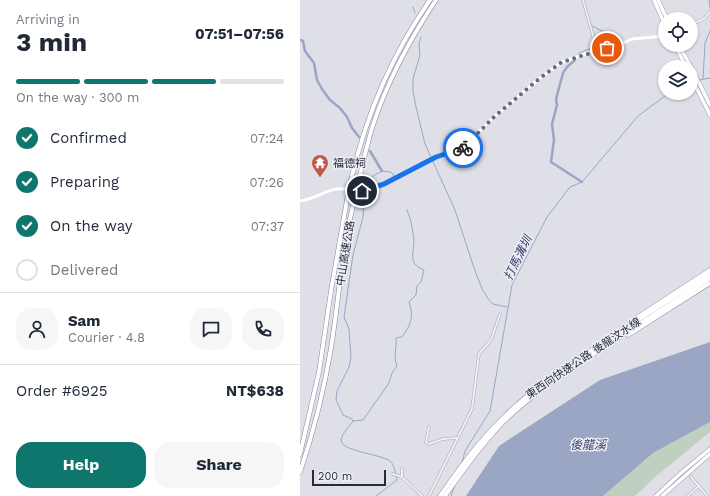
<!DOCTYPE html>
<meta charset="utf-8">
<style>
:root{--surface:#fff;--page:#f6f6f7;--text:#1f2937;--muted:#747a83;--line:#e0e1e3;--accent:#0f766e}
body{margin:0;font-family:"Work Sans","Noto Sans TC",sans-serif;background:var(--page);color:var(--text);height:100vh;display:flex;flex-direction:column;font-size:15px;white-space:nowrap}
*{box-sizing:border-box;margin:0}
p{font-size:13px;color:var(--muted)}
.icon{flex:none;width:22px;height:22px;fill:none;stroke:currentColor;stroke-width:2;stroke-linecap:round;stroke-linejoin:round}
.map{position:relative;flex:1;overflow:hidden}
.drawer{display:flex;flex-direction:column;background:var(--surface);width:300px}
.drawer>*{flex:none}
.tools{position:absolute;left:358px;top:12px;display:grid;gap:8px}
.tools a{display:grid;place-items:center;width:40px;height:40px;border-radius:50%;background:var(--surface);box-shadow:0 1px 3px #0004;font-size:20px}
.scale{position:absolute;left:12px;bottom:10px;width:74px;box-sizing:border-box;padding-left:4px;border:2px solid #292b3c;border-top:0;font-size:11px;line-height:14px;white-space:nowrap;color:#292b3c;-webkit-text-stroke:3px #edeef4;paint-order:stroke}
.pin{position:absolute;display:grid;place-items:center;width:34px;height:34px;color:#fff;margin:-17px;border:2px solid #fff;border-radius:50%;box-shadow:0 1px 4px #0007}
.courier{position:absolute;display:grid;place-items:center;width:40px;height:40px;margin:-20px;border:3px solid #1a73e8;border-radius:50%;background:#fff;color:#222;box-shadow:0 1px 5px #0007}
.head em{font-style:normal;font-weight:700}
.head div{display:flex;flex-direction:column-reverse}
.head{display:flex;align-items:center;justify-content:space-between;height:68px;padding:0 16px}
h1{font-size:26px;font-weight:700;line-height:30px}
.bar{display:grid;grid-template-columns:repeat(4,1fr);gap:6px 4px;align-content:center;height:48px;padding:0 16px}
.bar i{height:5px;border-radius:3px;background:var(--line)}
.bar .selected{background:var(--accent)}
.bar p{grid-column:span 4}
.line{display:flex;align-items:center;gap:10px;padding:0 16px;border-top:1px solid var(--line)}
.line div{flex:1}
.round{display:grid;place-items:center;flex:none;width:42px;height:42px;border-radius:16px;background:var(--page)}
ol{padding:0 16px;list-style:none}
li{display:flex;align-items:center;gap:12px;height:44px}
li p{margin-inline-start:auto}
li .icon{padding:4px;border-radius:50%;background:var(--accent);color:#fff;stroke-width:4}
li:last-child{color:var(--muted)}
li i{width:22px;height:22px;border:2px solid var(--line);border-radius:50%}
.button{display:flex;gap:8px;margin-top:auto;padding:8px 16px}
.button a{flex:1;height:46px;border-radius:16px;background:var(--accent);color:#fff;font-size:16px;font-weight:700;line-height:46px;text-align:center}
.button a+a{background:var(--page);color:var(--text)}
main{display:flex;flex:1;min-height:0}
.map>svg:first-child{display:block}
</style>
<main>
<section class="drawer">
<div class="head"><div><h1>3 min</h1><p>Arriving in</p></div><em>07:51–07:56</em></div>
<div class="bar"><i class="selected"></i><i class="selected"></i><i class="selected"></i><i></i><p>On the way · 300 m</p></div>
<ol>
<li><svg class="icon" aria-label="check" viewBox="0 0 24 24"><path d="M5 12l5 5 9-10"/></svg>Confirmed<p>07:24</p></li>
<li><svg class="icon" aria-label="check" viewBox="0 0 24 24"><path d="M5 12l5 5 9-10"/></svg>Preparing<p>07:26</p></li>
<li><svg class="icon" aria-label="check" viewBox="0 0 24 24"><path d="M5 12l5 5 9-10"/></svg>On the way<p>07:37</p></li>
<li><i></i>Delivered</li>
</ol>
<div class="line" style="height:72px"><a class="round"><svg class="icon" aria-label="person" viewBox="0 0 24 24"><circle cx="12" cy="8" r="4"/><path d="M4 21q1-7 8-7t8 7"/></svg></a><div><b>Sam</b><p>Courier · 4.8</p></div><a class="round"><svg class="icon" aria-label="chat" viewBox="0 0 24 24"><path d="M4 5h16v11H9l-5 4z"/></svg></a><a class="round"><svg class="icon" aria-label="phone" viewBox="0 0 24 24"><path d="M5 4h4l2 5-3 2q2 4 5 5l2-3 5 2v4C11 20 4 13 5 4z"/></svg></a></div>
<div class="line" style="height:52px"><div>Order #6925</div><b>NT$638</b></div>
<div class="button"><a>Help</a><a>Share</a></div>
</section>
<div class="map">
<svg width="410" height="496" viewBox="0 0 410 496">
<rect width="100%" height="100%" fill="#dedfe7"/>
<!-- green -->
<path fill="#c0d0c0" d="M410 422V432L356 476 335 496H303L353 453Z"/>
<!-- water -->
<path fill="#9ba5c4" d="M410 342V422L353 453 303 496H166L199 446 300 380Z"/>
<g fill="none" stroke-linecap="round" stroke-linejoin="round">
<!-- stream -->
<g stroke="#9ba5c4" stroke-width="1">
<path d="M409 0 410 8"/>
<path d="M113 7 115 13"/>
<path d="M292 26 315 37 318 44"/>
<path d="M121 37 119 44 120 55 113 79V91L116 107 125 144 155 210 173 265 182 289 189 300 193 304 207 307"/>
<path d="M277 56 279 53 289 49 307 46"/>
<path d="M403 79 405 43 410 31"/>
<path d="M399 80 410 78"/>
<path d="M66 189C67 178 73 176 82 171L91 172 94 176"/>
<path d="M53 421 52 419 43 415 36 400 37 391 49 367 51 357 49 329 44 317 53 255 63 217 65 193"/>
<path d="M162 463 165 451 190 411 212 285 247 217 270 187 282 182 338 116 369 93"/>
<path d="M76 496 97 480C95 474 95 466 91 462 84 454 41 452 41 440 42 433 50 426 53 421L63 420 89 383 92 373 97 366C93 357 97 348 96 338L102 337C111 325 114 316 109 302L116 295 117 286 121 282 124 270C121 269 116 266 114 263 111 256 114 248 114 241 113 231 111 219 107 210"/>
<path d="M151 496 155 485"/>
</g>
<!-- canal -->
<g stroke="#9ba5c4" stroke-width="2.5">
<path d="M0 40 3 41 5 51 14 63 17 80 22 89 30 100 40 108 47 117 52 128 59 137"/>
<path d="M275 60 267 67 263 73 256 99 257 105 252 124 254 140 251 162 282 182"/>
<path d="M70 151 82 171"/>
</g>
<!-- secondary-tunnel -->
<path stroke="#babbc5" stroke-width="3" stroke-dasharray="3 1.5" stroke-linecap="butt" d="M48 190 62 191"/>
<defs>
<g id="street">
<path d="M283 0 297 50"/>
<path d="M391 25 405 18 410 12"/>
<path d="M129 427 126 442 129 444 143 439 157 438"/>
<path d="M102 469V477L122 496"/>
<path d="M93 474 102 477"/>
<path d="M391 477 407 496"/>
<path d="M129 496 172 409 179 354 191 340 200 314"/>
<path d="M388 496 399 486"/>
</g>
<g id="primary">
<path d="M354 0 365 25"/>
<path d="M358 0 367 19"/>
<path d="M375 45 386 67"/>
<path d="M379 45 391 67"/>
<path d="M391 67 410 105"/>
<path d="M391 77 410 115"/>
<path d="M356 496 381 473 410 449"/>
<path d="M362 496 410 454"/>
</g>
<g id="highway">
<path d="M60 175C64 158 68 141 73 125 88 80 110 39 136 0"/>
<path d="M52 176C67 113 93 53 130 0"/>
<path d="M335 319 410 270"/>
<path d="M328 335 410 283"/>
<path d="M0 454 19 372 31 291 47 200"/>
<path d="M0 472C14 431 24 390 31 348 39 299 42 245 55 198"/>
<path d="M140 496C159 469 179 441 203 418 230 391 261 371 292 350 331 324 371 299 410 274"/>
<path d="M145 496C163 470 181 445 203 422 230 396 261 375 293 354 332 329 371 304 410 278"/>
</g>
</defs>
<!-- street casing -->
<use href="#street" stroke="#a4a5b0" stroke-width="3"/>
<!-- primary casing -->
<use href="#primary" stroke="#9ea1b1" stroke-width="4.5"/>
<!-- highway casing -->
<use href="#highway" stroke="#87899c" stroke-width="5"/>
<!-- street -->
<use href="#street" stroke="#f0f1f5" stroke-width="2"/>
<!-- secondary -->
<g stroke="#fff" stroke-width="3">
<path d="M62 191 84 183 136 157 162 148 194 117 240 78 262 62 297 50 317 46 332 39 365 36"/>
<path d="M0 201C17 199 28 187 46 189"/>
</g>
<!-- primary -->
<use href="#primary" stroke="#fff" stroke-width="3.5"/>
<!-- highway -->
<use href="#highway" stroke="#fff" stroke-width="4"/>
<defs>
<g id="highway-bridge">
<path d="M55 198 60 175"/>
<path d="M47 200 52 176"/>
</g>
</defs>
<!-- highway-bridge casing -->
<use href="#highway-bridge" stroke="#87899c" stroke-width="5" stroke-linecap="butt"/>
<!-- highway-bridge -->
<use href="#highway-bridge" stroke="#fff" stroke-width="4"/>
</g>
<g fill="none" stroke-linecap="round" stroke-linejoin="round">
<!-- done -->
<path stroke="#686a78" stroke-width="4" stroke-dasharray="0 7.2" d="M163 148 194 117 240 78 262 62 307 48"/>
<!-- route -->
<path stroke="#1a73e8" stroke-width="5" d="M62 191 84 184 136 157 163 148"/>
</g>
<!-- icons -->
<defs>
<symbol id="temple-pin" viewBox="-11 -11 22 30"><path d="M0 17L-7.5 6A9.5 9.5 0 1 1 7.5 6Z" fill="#c3594b" stroke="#edeef4"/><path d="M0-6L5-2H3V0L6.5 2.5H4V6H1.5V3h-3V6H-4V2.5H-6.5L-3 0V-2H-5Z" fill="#fff"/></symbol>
</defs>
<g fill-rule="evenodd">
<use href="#temple-pin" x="10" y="153" width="20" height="27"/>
</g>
<g text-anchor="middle" stroke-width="3" stroke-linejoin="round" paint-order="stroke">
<!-- poi labels -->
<g font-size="11" fill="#292b3c" stroke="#edeef4" text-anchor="start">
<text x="33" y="167">福德祠</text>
</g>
<!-- street labels -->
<g font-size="11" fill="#292b3c" stroke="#edeef4">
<text transform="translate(45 253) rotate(-81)" y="4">中山高速公路</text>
<text transform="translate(283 358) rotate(-34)" y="4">東西向快速公路 後龍汶水線</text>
</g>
<!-- water labels -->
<g font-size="12" font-style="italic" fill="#36406d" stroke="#edeef4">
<text transform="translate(218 258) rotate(-64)" y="4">打馬溝圳</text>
<text x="288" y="449">後龍溪</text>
</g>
</g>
</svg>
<div class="tools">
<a><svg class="icon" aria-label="locate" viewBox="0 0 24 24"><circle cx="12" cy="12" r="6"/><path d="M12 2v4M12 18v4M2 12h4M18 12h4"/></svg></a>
<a><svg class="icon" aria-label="layers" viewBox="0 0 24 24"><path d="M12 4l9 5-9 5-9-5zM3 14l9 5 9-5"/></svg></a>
</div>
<div class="scale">200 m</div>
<div class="pin" style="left:307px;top:48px;background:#ea580c"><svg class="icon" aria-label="bag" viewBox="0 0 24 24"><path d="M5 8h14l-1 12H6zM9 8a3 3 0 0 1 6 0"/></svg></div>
<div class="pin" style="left:62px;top:191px;background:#1f2937"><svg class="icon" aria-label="home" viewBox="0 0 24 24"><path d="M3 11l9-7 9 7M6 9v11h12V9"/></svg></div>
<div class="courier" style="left:163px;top:148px"><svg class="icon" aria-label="bike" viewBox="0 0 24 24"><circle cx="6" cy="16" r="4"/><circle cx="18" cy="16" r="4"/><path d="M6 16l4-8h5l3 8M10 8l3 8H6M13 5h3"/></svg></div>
</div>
</main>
